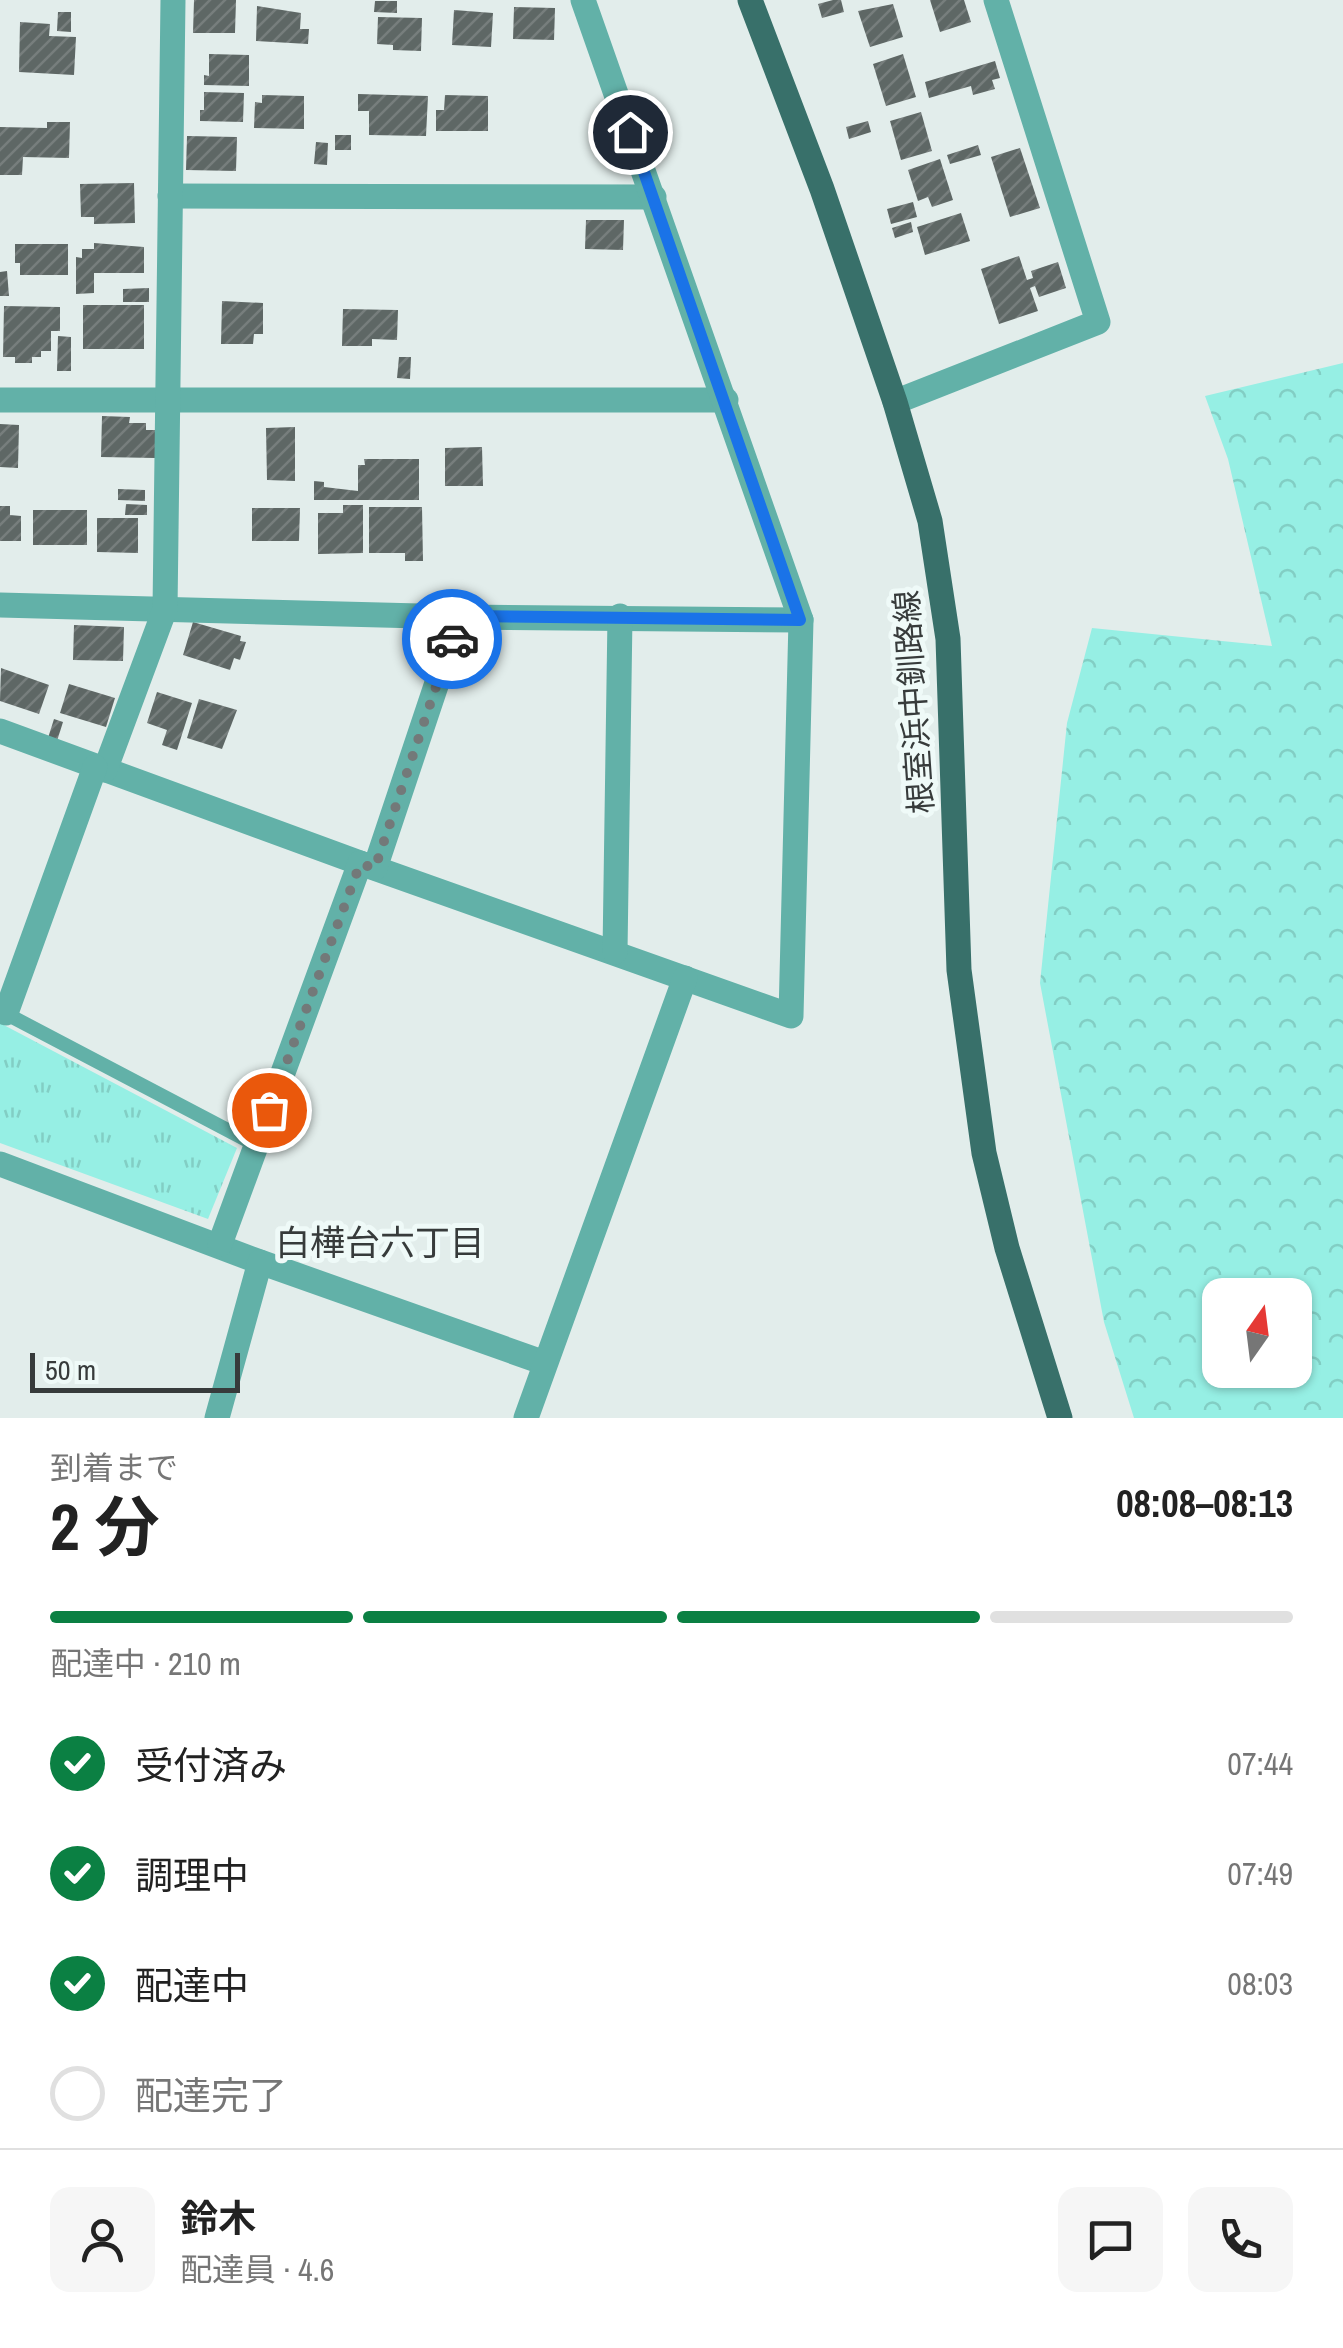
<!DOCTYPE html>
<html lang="ja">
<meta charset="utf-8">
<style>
:root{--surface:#fff;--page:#f6f6f6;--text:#222;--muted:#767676;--line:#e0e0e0;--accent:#0b8043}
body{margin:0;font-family:"Archivo Narrow","Noto Sans JP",sans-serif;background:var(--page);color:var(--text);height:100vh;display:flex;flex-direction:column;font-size:38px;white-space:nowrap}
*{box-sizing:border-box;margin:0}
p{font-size:32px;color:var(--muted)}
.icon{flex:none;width:55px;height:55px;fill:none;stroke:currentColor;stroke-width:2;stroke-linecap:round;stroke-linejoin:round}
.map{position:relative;height:1418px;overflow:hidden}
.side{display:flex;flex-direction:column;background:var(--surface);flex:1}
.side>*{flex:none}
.needle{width:65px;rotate:14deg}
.tools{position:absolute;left:1202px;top:1278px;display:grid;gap:20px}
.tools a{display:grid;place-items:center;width:110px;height:110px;border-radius:20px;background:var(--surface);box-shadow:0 2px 8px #0004;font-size:50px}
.scale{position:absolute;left:30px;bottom:25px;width:210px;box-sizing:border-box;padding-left:10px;border:5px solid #373b3b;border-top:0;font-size:28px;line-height:35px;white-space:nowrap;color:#373b3b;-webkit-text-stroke:8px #effaf8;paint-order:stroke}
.pin{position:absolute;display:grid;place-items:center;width:85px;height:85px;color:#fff;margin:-42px;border:5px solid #fff;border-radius:50%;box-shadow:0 2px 10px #0007}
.courier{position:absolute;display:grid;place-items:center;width:100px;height:100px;margin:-50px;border:8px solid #1a73e8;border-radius:50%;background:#fff;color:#222;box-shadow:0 2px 12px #0007}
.overview em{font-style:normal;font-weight:700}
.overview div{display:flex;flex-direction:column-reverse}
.overview{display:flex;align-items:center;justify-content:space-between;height:170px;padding:0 50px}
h1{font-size:65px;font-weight:700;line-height:75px}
.bar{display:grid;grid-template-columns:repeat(4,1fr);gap:15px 10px;align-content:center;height:120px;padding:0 50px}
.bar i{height:12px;border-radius:8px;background:var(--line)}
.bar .on{background:var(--accent)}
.bar p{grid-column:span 4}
.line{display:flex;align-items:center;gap:25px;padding:0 50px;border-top:2px solid var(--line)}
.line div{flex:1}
.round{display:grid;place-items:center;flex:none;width:105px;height:105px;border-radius:20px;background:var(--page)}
ol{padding:0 50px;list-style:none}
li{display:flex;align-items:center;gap:30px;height:110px}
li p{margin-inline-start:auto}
li .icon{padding:10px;border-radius:50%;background:var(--accent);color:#fff;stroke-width:4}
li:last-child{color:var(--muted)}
li i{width:55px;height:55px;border:5px solid var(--line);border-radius:50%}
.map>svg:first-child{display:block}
</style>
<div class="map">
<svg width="1343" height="1418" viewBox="0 0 1343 1418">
<defs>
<pattern id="forest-crowns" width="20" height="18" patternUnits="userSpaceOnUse" patternTransform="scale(2.5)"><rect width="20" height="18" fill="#96efe4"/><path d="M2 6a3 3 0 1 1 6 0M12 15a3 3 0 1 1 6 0" fill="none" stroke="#82cec4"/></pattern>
<pattern id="park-tufts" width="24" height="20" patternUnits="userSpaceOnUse" patternTransform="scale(2.5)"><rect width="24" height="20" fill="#96efe4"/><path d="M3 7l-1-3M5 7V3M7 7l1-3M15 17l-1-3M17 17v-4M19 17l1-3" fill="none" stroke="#82cec4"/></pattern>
<pattern id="building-hatch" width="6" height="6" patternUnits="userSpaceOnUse" patternTransform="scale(2.5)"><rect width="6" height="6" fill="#5e6765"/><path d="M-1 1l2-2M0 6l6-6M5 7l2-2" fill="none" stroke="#777e7d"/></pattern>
</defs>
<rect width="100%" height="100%" fill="#e2edeb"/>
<!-- forest -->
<path fill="url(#forest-crowns)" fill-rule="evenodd" d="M1343 363V1418H1134L1104 1322 1040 983 1067 723 1092 628 1272 646 1228 459 1205 396ZM1220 1295H1295V1370H1220Z"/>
<!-- park -->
<path fill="url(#park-tufts)" d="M0 1023 237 1148 208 1219 0 1143Z"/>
<!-- building -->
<g fill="url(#building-hatch)">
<path d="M194 0H236L235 33H193Z"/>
<path d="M833 0H841L844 12 822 18 818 4Z"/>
<path d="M930 0H964L971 22 940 32Z"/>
<path d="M375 1H397V13L374 12Z"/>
<path d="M893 4 903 37 870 47 858 11Z"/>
<path d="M257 6 301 13 300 29H309L308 44 256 41Z"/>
<path d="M514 7 555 8 554 40 513 39Z"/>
<path d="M454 10 493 13 491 47 452 45Z"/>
<path d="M58 12H71V32L57 31Z"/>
<path d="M378 17 422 18 421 51 393 50V45L377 44Z"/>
<path d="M20 22 50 24 49 36 76 37 74 75 19 72Z"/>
<path d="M209 54 249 55V86L204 85V75L209 76Z"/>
<path d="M903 54 916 97 886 106 873 64Z"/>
<path d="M995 61 1000 78 992 80 995 89 973 95 971 86 929 98 925 82Z"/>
<path d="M204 92 244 93 243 122 200 121V110H204Z"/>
<path d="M358 94 428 96 426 136 369 135V111H358Z"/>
<path d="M262 95 304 96V129L254 128 255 102 262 103Z"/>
<path d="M445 95 488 96V131H436V110H444Z"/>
<path d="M921 112 932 151 901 160 890 121Z"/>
<path d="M868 121 871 132 849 139 846 127Z"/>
<path d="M47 122H70L69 158 23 157 22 175H0V127L47 128Z"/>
<rect x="335" y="135" width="16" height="15"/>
<path d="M187 136 237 137 236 171 186 170Z"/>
<path d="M316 142 328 143 327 165 314 164Z"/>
<path d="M978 145 981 155 950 164 947 155Z"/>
<path d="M1020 148 1040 208 1010 217 991 157Z"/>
<path d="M940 159 953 200 932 207 928 197 918 201 908 170Z"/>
<path d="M134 183 135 223 94 224V217H81L80 184Z"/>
<path d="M913 202 917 217 891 224 887 209Z"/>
<path d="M961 213 970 241 925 255 917 227Z"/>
<path d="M586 220H624L623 250 585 249Z"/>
<path d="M911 222 913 232 895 238 892 228Z"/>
<path d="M94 243 144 247V273H94V293L76 294V257L82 258V249H94Z"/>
<path d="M15 244H68V275H20V263H15Z"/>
<path d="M1019 256 1027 280 1033 278 1031 271 1058 262 1066 288 1039 297 1035 286 1030 288 1038 311 999 324 981 269Z"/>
<path d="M7 271 9 296H0V272Z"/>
<path d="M149 288V302H123V289Z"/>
<path d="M222 301 263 303V334H254L253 344H221Z"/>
<rect x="83" y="305" width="61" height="44"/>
<path d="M4 306 60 307V331H51V351H41V357H32V363H15V357H3Z"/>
<path d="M343 309 398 310 397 340 372 339V346H342Z"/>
<path d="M58 336 71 337V371H57Z"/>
<path d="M399 357H411L410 379 397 378Z"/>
<path d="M102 416 130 417 129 423H146V430H155V458L101 457Z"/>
<path d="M0 424 19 425 18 468 0 467Z"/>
<path d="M295 427V481L267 480 266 428Z"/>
<path d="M482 447 483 486H445V448Z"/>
<path d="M364 459H419V500H314V481L324 482V487L358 491V465H365Z"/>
<path d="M118 489 145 490V501L118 500Z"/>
<path d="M126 504 147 505V515H125Z"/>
<path d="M343 505H363V553L318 554V513H343Z"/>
<path d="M0 506H10V515L21 516V541H0Z"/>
<path d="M369 507H422L423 561H405V553H369Z"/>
<path d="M252 508H300L299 541H252Z"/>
<rect x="33" y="510" width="54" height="35"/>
<path d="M97 518H138V553L97 552Z"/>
<path d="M193 622 241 636 240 641 246 642 240 660 234 658 230 670 183 655Z"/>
<path d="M74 625 124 627 123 661 73 660Z"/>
<path d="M1 668 49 685 39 714 0 701Z"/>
<path d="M69 684 115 698 106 727 60 713Z"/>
<path d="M157 692 192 703 177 750 162 745 167 730 147 723Z"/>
<path d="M199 699 237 710 222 749 187 738Z"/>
<path d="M54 719 63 722 57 741 48 738Z"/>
</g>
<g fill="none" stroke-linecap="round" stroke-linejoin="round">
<!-- lane -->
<path stroke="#62b1a8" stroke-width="14" d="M1 1011 256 1145"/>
<!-- street -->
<g stroke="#62b1a8" stroke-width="25">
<path d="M170 196 654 197"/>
<path d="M0 400H726"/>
<path d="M895 402 1098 322 996 0"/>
<path d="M0 605 459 617 801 620"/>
<path d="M0 731 360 863 791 1016 801 620 583 0"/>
<path d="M105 770 165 609 173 0"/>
<path d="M375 868 459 617"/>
<path d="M615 952 620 616"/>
<path d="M6 1013 95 767"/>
<path d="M0 1164 260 1262 545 1363"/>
<path d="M220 1244 360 863"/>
<path d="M217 1418 260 1262"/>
<path d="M526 1418 685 978"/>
</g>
<!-- primary -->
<path stroke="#38706a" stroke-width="25" d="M750 0 822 189 895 402 930 521 948 639 959 970 984 1153 1007 1248 1060 1418"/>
</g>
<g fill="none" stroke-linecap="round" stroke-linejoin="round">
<!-- done -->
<path stroke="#737979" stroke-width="10" stroke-dasharray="0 18" d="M269 1110 360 864 375 868 452 639"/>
<!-- route -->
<path stroke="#1a73e8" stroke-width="12" d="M452 639 459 616 800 620 630 132"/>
</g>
<g text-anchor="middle" stroke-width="10" stroke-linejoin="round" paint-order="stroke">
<!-- street labels -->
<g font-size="32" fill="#373b3b" stroke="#effaf8">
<text transform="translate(914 702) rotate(-94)" y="11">根室浜中釧路線</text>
</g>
<!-- neighbourhood labels -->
<g font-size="35" fill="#373b3b" stroke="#effaf8">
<text x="380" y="1255">白樺台六丁目</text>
</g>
</g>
</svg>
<div class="tools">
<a><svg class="needle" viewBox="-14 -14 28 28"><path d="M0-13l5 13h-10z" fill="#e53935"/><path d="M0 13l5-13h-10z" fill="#767676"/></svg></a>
</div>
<div class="scale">50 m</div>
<div class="pin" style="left:269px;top:1110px;background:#ea580c"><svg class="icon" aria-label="bag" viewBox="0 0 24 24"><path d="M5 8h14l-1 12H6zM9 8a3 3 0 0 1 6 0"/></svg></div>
<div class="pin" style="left:630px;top:132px;background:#1f2937"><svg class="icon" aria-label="home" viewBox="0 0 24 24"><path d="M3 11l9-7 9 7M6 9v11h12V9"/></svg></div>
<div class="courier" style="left:452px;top:639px"><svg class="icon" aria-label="car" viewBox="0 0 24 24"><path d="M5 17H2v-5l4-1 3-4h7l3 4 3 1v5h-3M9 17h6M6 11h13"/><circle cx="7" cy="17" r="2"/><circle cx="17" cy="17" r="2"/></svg></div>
</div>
<section class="side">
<div class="overview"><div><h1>2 分</h1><p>到着まで</p></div><em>08:08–08:13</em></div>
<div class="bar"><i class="on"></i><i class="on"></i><i class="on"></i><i></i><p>配達中 · 210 m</p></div>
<ol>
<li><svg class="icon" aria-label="check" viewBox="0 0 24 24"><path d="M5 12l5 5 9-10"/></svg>受付済み<p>07:44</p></li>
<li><svg class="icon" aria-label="check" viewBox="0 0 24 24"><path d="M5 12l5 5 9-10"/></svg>調理中<p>07:49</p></li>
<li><svg class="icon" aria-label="check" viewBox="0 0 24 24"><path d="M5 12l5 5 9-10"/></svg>配達中<p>08:03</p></li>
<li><i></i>配達完了</li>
</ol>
<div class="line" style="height:180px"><a class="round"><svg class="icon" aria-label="person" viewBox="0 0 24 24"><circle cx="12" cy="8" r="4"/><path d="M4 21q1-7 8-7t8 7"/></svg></a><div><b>鈴木</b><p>配達員 · 4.6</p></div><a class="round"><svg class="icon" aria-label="chat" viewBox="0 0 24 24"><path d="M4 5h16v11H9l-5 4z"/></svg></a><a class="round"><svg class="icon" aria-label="phone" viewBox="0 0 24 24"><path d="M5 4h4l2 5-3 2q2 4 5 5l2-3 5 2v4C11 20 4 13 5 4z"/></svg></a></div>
</section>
